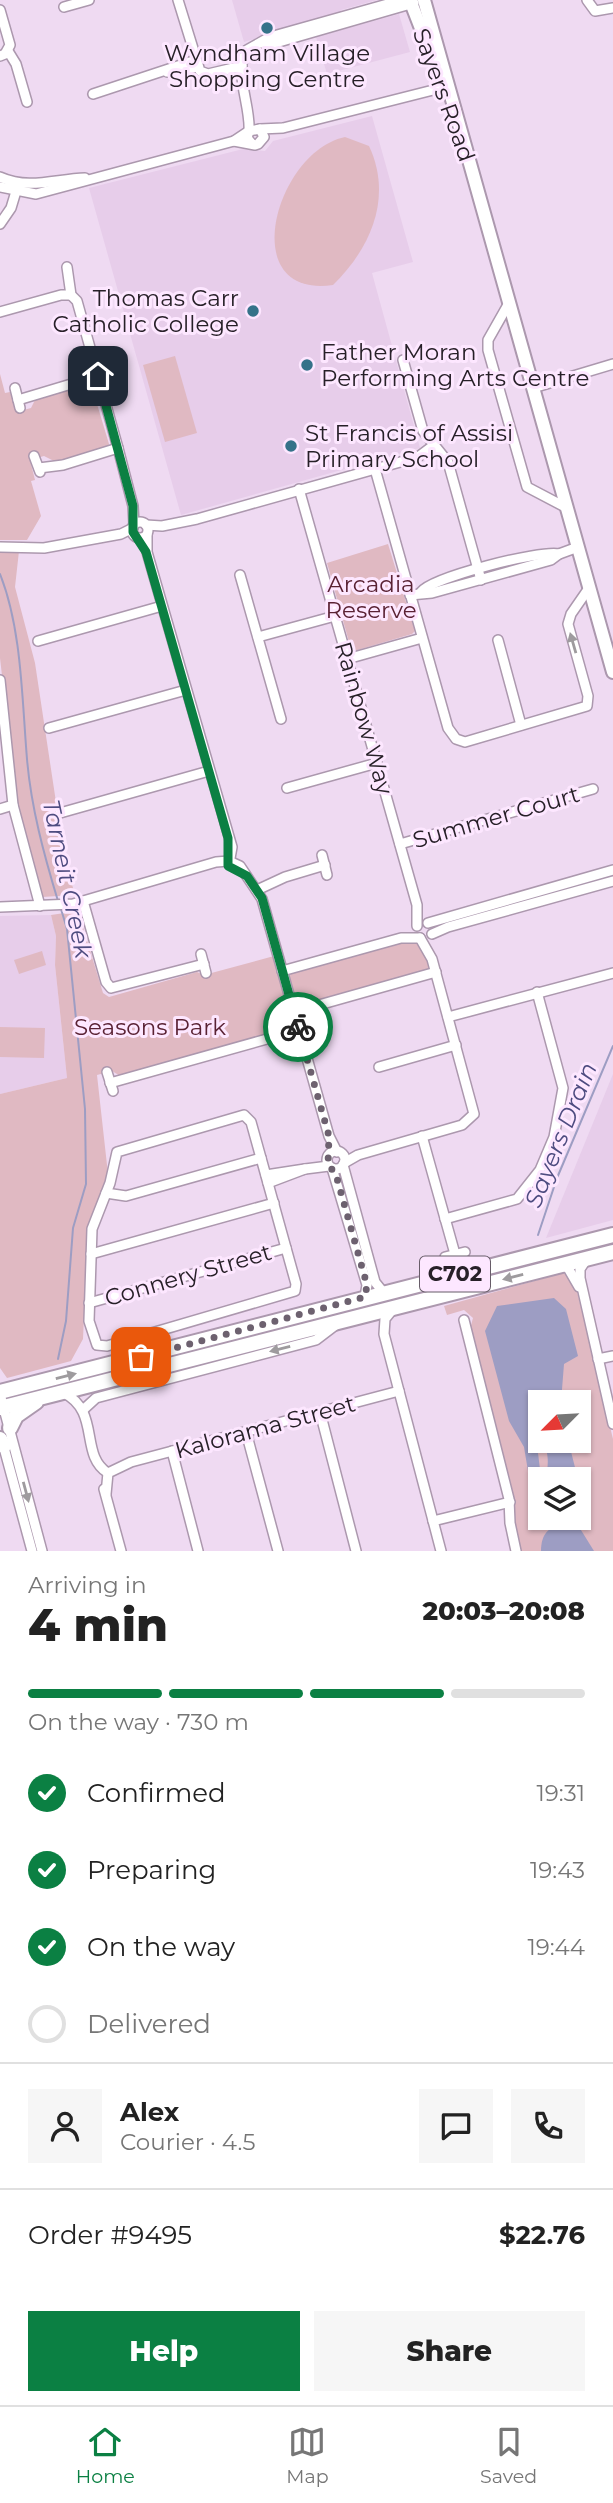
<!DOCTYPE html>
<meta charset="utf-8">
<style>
:root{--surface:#fff;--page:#f6f6f6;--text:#222;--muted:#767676;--line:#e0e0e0;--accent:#0b8043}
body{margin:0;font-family:Montserrat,sans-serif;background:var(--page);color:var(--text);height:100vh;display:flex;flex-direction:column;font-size:26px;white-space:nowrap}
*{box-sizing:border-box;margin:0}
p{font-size:23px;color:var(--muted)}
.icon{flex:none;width:38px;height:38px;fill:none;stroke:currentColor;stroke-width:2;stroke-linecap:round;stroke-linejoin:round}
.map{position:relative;height:1551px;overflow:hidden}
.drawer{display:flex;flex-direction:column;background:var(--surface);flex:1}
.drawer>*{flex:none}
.needle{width:46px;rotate:246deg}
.controls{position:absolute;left:528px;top:1390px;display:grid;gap:14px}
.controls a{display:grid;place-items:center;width:63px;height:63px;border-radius:0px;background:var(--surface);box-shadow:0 2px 5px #0004;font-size:35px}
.pin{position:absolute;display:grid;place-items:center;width:60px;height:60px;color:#fff;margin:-30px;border-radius:14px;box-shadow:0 4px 10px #0006}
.courier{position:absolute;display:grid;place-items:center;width:70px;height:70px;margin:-35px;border:5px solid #0b8043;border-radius:50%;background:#fff;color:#222;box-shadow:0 2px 9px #0007}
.head em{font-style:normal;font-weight:800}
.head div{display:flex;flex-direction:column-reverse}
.head{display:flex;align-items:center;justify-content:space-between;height:119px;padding:0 28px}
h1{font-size:46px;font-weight:800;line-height:52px}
.bar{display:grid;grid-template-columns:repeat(4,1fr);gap:10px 7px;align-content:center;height:84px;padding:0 28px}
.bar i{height:9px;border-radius:5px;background:var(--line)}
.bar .current{background:var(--accent)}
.bar p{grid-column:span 4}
.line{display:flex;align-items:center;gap:18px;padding:0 28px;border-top:2px solid var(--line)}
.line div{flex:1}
.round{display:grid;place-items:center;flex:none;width:74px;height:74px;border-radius:0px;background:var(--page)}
ol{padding:0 28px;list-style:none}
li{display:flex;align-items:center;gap:21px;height:77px}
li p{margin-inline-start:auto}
li .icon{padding:7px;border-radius:50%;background:var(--accent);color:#fff;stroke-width:4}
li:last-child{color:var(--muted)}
li i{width:38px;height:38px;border:4px solid var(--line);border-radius:50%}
.action{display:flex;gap:14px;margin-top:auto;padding:14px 28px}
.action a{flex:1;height:80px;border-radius:0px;background:var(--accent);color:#fff;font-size:28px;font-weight:800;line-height:80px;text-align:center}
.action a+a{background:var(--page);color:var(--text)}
.menu{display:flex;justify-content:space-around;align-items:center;height:98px;border-top:2px solid var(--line);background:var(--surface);font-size:19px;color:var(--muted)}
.menu a{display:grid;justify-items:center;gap:4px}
.menu .current{color:var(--accent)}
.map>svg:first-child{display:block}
</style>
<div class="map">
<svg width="613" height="1551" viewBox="0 0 613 1551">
<rect width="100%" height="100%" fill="#efdaf2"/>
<!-- built -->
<g fill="#e7cdea">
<path d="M232 0H377L341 10 342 14 244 42Z"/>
<path d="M399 14 410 52 327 74 316 37Z"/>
<path d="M372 116 413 262 372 273 420 448 181 515 89 188 243 149 265 151 273 141Z"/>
<path d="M51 915 56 936 55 965 67 1078 0 1094V916Z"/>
<path d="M613 1074V1220L546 1238Z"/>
</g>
<!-- green -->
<g fill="#e0b9c2" fill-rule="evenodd">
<path d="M345 137 369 146C393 197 371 248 333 285 235 299 275 152 345 137Z"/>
<path d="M175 356 197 433 165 442 143 365Z"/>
<path d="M0 374 5 393 10 392 16 412 31 408 37 396 88 382 91 384 109 444 107 448 56 462 44 456 30 460 35 480 31 481 41 516 27 540H0Z"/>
<path d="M388 544 415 631 412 634 354 651 351 649 327 563Z"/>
<path d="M0 551H19L15 587 35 663 59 822 56 828 75 895 42 897 17 807 0 658Z"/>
<path d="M78 911 103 993 109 997 197 972 204 975 274 956 292 1026 122 1077 112 1071 97 1075 108 1174 88 1224 83 1339 71 1361 7 1378 0 1368V1094L67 1078 55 965 56 936 51 915Z"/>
<path d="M404 940 417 941 430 964 428 970 302 1007 295 1002 289 978 291 973Z"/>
<path d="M42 951 46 965 19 974 14 960Z"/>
<path d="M0 1027 45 1028 44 1058 0 1057Z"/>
<path d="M563 1273 571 1277 576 1287 613 1439V1551H519L470 1329 473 1318 464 1310 447 1315 444 1306ZM541 1402H579V1440H541ZM541 1479H579V1517H541Z"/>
</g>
<!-- water -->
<g fill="#9d9dc3">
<path d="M554 1298 566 1309 578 1356 564 1364 561 1402H541V1440H568L578 1479H546C548 1466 551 1447 538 1440 535 1456 548 1481 532 1495L524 1447 509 1421 485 1331 497 1306Z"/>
<path d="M576 1522 594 1551H541C541 1528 555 1524 576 1522Z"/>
</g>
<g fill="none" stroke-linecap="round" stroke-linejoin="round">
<!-- stream -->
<g stroke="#9d9dc3" stroke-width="2">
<path d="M0 574C22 629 22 701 27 759 31 807 44 855 58 901"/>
<path d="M538 1235 557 1178 613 1046"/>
<path d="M58 1359 66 1321 73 1228 86 1184 85 1109 67 929 61 909"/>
</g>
<defs>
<g id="minor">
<path d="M178 0 200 71 208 74 242 66"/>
<path d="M587 0 595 11 613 8"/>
<path d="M64 7 89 0"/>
<path d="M0 10 10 45 5 54 0 56"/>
<path d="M262 43 272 44 414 3"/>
<path d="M8 51 16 64 27 102"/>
<path d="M167 72 198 67"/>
<path d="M93 94 196 60"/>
<path d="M260 129 283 128 449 86"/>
<path d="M249 131C251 106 233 71 247 50L270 37 402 0"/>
<path d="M234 141 255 145 258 144 264 137 260 129 249 131 247 138 252 144"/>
<path d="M0 177C29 190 55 179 85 178"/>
<path d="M0 187 36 194 234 141 249 131"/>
<path d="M0 224 11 208 17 188"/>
<path d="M67 267 71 295 77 301 118 448 133 506 134 525"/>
<path d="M509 303 488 340V350L527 487 567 508"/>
<path d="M0 312 61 295H71"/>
<path d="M403 360 423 431 448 462 481 580"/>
<path d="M15 388 20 408"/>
<path d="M533 388 613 364"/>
<path d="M18 400 98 376"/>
<path d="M34 456 40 472"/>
<path d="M39 468 63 465 118 448"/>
<path d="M375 469 448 728 456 739 465 742 587 706 588 696 568 624 571 614 589 588"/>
<path d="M299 489 417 905V926"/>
<circle cx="140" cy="530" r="8"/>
<path d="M146 525 162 526 197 519 418 457 434 445"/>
<path d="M147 535V552L232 847 229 864"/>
<path d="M0 547 44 548 121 534 133 528"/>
<path d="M240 575 281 719"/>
<path d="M421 592C433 577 539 550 559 554"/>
<path d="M410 595 432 593 551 560 559 554 578 547"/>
<path d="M258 637 335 616"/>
<path d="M498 640 521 725"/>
<path d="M38 641 162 606"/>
<path d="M347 659 422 638"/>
<path d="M0 680 13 805 40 906"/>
<path d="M49 728 186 690"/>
<path d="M287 788 377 763"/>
<path d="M0 809 13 805"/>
<path d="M60 813 209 771"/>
<path d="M400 844 593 789"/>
<path d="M322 855 327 875"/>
<path d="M257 890 285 877 325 865"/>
<path d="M83 901 106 982 111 988 204 964"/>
<path d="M0 907 73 904 216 862 229 861 240 866 262 899 329 1136 337 1152"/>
<path d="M428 923 613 870"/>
<path d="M432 934 448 927 613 881"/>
<path d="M201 954 206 973"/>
<path d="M282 971 401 938H420"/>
<path d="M294 1012 436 972"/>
<path d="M448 1017 613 973"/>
<path d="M379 1067 456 1045"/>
<path d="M107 1072 113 1091"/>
<path d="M110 1083 299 1030"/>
<path d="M244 1115 251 1122 296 1284 295 1291 107 1346 97 1345 89 1321 92 1229 110 1183 117 1152Z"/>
<path d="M422 1136 455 1254"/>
<circle cx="336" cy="1160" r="9"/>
<path d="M344 1163 358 1155 462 1125 474 1114 432 959 420 938"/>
<path d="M343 1165 375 1282 383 1292"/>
<path d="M332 1168 367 1285 365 1297"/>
<path d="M266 1175 305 1169"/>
<path d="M268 1183 305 1169 329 1166"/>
<path d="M106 1193 126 1196 261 1158"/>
<path d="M445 1219 517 1199 540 1170 554 1137 563 1088 537 992"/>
<path d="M91 1254 274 1203"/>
<path d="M445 1257 465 1252"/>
<path d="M586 1260 580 1269V1278L613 1424"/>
<path d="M559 1265 568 1268 579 1287"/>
<path d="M89 1303 286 1248"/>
<path d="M394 1308 385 1319 384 1334 441 1551"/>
<path d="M464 1320 509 1499 510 1523 516 1551"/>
<path d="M598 1359 613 1356"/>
<path d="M64 1393C101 1412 79 1455 108 1473"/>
<path d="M0 1394 42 1551"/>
<path d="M84 1409 96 1398 316 1340 337 1324"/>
<path d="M320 1412 356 1551"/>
<path d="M246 1432 278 1551"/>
<path d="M3 1444 32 1551"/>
<path d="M172 1451 198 1551"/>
<path d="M104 1489 121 1551"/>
<path d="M106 1494 108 1473 131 1462 399 1391"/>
<path d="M433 1521 510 1502"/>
</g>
<g id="major">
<path d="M410 0 436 67"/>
<path d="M424 0 613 672"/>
</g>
<g id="highway">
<path d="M0 1392 613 1235"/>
<path d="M0 1408 613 1252"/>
<path d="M10 1428 16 1416 36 1402"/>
<path d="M0 1439 4 1446"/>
</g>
</defs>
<!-- minor casing -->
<use href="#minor" stroke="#ac98ae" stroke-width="12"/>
<!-- major casing -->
<use href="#major" stroke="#ac98ae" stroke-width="16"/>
<!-- highway casing -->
<use href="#highway" stroke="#ac98ae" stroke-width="18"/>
<!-- minor -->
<use href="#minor" stroke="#fff" stroke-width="9"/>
<!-- major -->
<use href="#major" stroke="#fff" stroke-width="12"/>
<!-- highway -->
<use href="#highway" stroke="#fff" stroke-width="14"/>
</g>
<!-- one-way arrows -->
<defs><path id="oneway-solid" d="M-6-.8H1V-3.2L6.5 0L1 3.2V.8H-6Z" transform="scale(1.75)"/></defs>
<g fill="#9e9b9e">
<use href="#oneway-solid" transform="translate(573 643) rotate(-106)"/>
<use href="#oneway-solid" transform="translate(513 1277) rotate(166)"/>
<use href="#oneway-solid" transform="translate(280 1349) rotate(166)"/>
<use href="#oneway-solid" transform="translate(66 1376) rotate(-14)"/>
<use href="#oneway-solid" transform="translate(26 1492) rotate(75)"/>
</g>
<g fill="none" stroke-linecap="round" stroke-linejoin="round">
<!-- done -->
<path stroke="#6d616f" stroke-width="7" stroke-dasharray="0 12.6" d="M141 1357 365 1297 367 1285 336 1175 328 1164 329 1136 298 1027"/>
<!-- route -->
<path stroke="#0b8043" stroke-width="9" d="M98 376 133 506V532L146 552 228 838V866L247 876 262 898 298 1027"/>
</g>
<!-- markers -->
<g fill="#357289" stroke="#fde7ff" stroke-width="2.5">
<circle cx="267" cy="28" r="7"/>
<circle cx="253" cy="311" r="7"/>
<circle cx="307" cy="365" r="7"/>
<circle cx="291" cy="446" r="7"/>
</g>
<g text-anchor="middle" stroke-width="6" stroke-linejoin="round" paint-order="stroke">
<!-- shield labels -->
<rect fill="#fde7ff" stroke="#675c68" stroke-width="2" x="420" y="1256.5" width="70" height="35" rx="5"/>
<g font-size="21" font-weight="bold" fill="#272028">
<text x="455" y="1281">C702</text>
</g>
<!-- poi labels -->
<g font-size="23" fill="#272028" stroke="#fde7ff" text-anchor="start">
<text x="267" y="61" text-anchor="middle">Wyndham Village<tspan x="267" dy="26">Shopping Centre</tspan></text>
<text x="239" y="306" text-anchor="end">Thomas Carr<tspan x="239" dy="26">Catholic College</tspan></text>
<text x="321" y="360">Father Moran<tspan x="321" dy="26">Performing Arts Centre</tspan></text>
<text x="305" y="441">St Francis of Assisi<tspan x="305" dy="26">Primary School</tspan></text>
</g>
<!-- street labels -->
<g font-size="23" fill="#272028" stroke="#fde7ff">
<text transform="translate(444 95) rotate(70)" y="8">Sayers Road</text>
<text transform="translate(364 718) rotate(74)" y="8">Rainbow Way</text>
<text transform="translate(496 817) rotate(-16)" y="8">Summer Court</text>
<text transform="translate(188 1275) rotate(-16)" y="8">Connery Street</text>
<text transform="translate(265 1427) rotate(-15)" y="8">Kalorama Street</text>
</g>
<!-- park labels -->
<g font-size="23" fill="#5a2234" stroke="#fde7ff">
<text x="371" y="592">Arcadia<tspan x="371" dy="26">Reserve</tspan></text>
<text x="150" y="1035">Seasons Park</text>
</g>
<!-- water labels -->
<g font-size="24" font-style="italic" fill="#4e4c80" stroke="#fde7ff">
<text transform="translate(67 879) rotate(78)" y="8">Tarneit Creek</text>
<text transform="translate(561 1135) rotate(-68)" y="8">Sayers Drain</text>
</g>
</g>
</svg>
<div class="controls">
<a><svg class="needle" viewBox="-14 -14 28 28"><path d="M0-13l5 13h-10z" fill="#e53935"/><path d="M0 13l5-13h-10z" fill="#767676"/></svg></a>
<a><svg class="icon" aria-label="layers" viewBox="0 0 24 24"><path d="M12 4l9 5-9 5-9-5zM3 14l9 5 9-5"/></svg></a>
</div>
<div class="pin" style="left:141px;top:1357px;background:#ea580c"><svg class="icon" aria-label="bag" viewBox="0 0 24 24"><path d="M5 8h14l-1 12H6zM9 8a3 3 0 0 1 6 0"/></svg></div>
<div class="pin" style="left:98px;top:376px;background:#1f2937"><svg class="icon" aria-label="home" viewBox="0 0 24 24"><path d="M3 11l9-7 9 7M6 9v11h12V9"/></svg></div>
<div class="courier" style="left:298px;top:1027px"><svg class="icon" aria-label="bike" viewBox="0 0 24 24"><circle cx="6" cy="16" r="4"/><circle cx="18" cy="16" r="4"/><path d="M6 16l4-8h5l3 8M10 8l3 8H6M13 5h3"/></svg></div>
</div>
<section class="drawer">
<div class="head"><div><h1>4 min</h1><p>Arriving in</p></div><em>20:03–20:08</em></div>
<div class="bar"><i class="current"></i><i class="current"></i><i class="current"></i><i></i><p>On the way · 730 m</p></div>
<ol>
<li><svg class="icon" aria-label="check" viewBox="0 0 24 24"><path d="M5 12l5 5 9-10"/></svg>Confirmed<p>19:31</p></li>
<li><svg class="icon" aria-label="check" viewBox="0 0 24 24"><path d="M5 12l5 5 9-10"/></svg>Preparing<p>19:43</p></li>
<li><svg class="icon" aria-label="check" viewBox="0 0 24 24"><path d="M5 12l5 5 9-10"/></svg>On the way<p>19:44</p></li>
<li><i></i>Delivered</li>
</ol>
<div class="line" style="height:126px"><a class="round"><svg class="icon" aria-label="person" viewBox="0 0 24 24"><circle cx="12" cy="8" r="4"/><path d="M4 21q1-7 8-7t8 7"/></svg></a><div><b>Alex</b><p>Courier · 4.5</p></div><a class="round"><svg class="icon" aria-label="chat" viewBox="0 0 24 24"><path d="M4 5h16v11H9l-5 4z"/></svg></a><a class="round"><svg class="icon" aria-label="phone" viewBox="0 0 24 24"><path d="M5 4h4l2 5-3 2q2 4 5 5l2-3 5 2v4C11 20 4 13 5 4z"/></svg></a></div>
<div class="line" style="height:91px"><div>Order #9495</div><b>$22.76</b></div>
<div class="action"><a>Help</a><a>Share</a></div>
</section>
<nav class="menu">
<a class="current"><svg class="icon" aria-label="home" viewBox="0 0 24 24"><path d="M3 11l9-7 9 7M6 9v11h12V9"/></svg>Home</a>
<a><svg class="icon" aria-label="map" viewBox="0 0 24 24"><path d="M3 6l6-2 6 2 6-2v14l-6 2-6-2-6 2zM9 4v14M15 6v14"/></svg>Map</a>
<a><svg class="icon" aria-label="saved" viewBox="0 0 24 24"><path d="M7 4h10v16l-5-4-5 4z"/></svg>Saved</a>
</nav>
